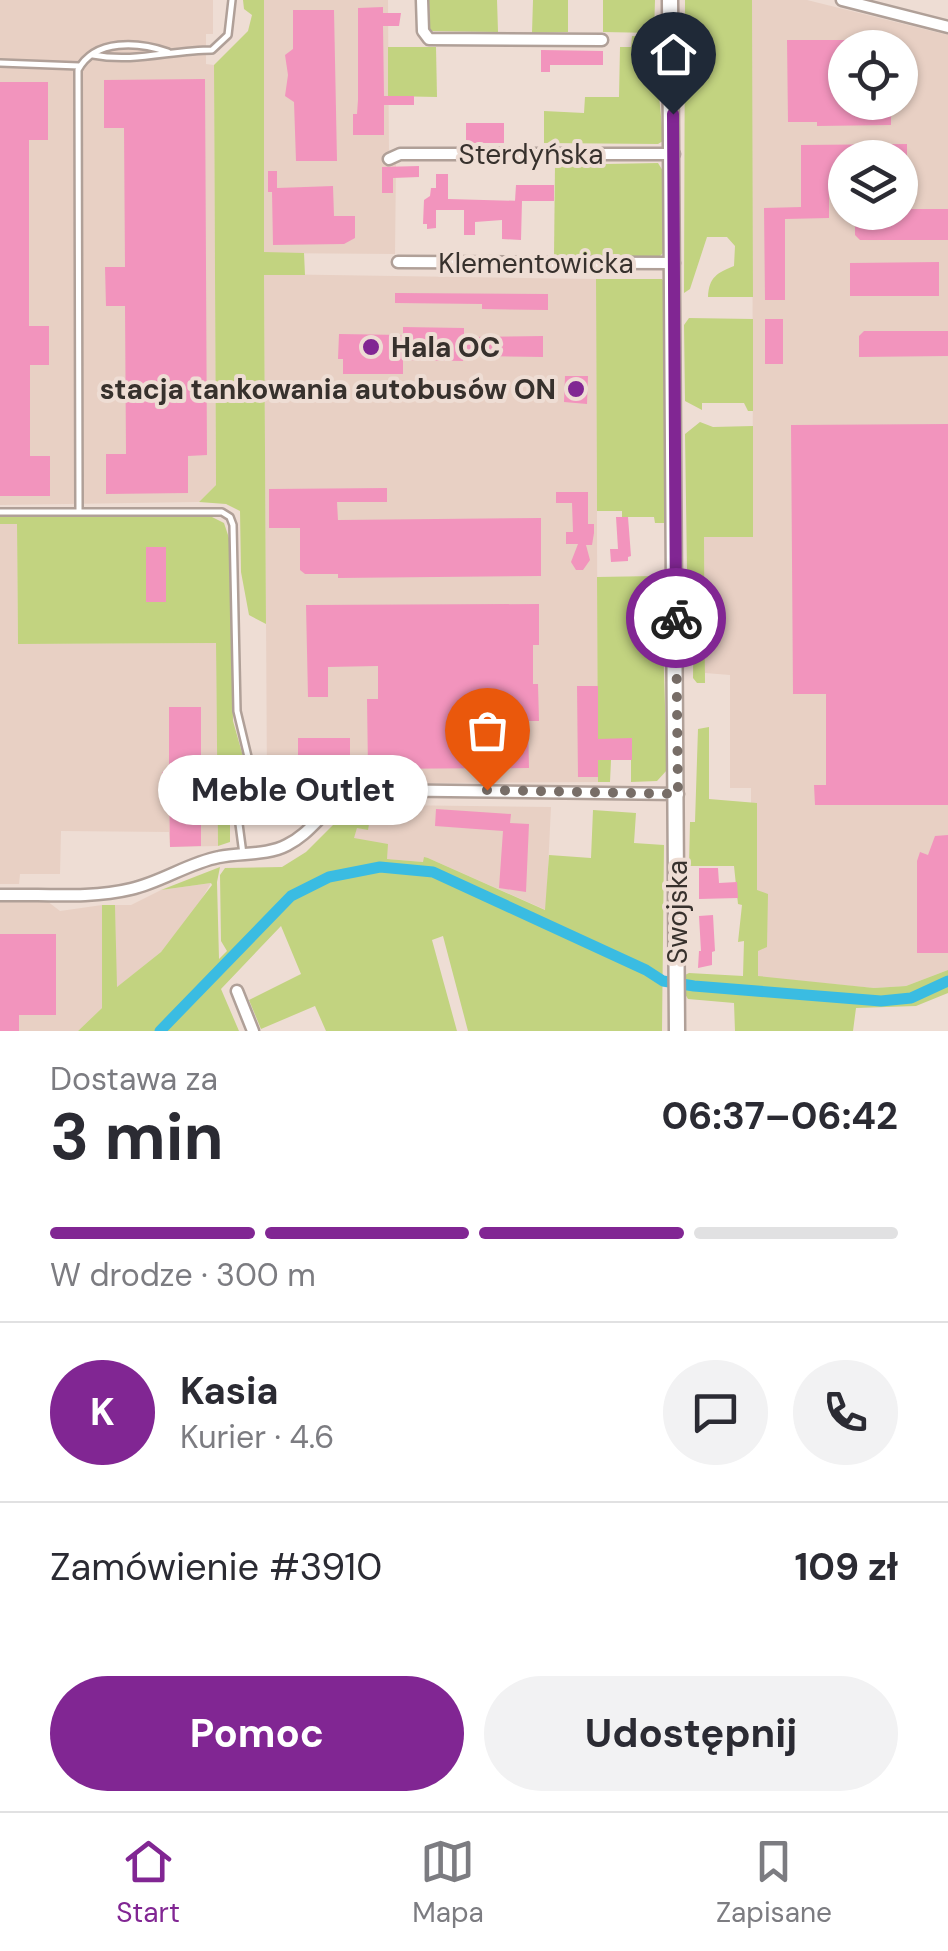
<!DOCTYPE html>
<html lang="pl">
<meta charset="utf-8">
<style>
:root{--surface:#fff;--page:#f2f2f3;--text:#2b2b33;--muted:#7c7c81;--line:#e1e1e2;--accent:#812693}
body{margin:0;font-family:"DM Sans",sans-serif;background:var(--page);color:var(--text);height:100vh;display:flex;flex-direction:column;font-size:38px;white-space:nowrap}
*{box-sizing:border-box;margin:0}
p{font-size:32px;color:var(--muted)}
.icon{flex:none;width:55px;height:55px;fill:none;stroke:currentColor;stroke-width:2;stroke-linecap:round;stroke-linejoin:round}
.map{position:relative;height:1031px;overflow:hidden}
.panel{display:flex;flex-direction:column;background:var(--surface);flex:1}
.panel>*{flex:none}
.fabs{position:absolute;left:828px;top:30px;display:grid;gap:20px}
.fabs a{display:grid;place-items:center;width:90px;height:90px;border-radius:50%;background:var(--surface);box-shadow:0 2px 8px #0004;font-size:50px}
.pin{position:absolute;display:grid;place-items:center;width:85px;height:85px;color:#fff;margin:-102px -42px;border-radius:50% 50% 50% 0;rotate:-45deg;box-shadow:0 0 10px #0007}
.pin .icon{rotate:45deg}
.courier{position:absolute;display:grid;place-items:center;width:100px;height:100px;margin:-50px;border:8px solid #812693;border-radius:50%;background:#fff;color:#222;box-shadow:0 2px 12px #0007}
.bubble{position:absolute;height:70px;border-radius:35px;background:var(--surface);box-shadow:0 2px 8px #0004;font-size:32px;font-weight:700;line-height:70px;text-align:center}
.overview em{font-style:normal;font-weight:700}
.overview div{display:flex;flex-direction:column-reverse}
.overview{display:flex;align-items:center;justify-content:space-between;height:170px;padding:0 50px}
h1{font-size:65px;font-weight:700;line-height:75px}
.bar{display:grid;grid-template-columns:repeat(4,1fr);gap:15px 10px;align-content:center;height:120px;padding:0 50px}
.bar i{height:12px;border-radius:8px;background:var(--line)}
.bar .current{background:var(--accent)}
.bar p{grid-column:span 4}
.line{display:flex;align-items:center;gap:25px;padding:0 50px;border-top:2px solid var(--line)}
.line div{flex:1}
.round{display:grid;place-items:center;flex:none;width:105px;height:105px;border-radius:52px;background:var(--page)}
.action{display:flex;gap:20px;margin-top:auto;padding:20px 50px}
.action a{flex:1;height:115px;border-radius:60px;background:var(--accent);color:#fff;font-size:40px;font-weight:700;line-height:115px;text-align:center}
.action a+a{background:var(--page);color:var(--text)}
.menu{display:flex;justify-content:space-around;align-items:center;height:140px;border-top:2px solid var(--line);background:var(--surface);font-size:28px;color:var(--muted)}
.menu a{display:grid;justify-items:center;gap:5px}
.menu .current{color:var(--accent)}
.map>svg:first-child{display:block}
</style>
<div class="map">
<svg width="948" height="1031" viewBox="0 0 948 1031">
<rect width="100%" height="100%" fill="#eeddd4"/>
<!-- built -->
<g fill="#e8d0c4" fill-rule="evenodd">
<path d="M0 0H213V34H206V64L214 65 216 485 199 502 0 505Z"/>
<path d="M264 0H388L389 159V165L396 164 395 254 264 253Z"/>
<path d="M752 0H807L948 35V970L906 986 874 988 757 977 756 803H751V788H730V675L705 673 704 536H753ZM845 48H900V102H845ZM845 158H900V212H845Z"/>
<path d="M264 274 596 279 598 782 267 784Z"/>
<path d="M0 524H17L18 644 216 643 218 846 170 847 169 832 61 831 60 874H20L19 884H0Z"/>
<path d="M392 805 551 807 546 910 428 858 423 862 387 859 353 839 357 828 369 818 391 820Z"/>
<path d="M211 883 197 907 161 952 116 988 115 905H131L161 890Z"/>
<path d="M47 901 60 911 102 905V1008L78 1031H0V902Z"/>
</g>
<!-- green -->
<g fill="#c2d380">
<path d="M243 0H264V252L304 253 305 275H264L266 624 249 615 241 572 240 511 226 504 199 502 216 485 214 65 248 31 252 15 244 9Z"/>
<path d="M429 0H497L498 32 430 31Z"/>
<path d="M533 0H568V32L532 33Z"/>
<path d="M603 0H655L654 33 603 32Z"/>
<path d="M685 0H752L753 297H708C709 277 717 273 734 266L735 246 727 237H707L690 289 684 293Z"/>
<path d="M632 36H655C655 72 661 105 663 141L658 144 544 143V111L584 113 585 97H619L620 47H631Z"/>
<path d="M388 47H436L437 97 388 96Z"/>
<path d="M658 163 663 171 665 251 659 257H554L555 165Z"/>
<path d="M596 279H662L664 282 666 523H655L654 517H622V511H597Z"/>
<path d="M689 318 753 319V411H748L744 403H702V410L685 401 684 325Z"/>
<path d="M700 422 713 427 753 426V537H704L705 683H697L693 678 694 594 687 569 685 434Z"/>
<path d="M210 516 224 523 230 541 233 721 250 781 245 794 230 804V842L218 846 216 643 18 644 17 524H0V517Z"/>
<path d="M655 576 666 577 662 608 667 770 657 781 631 782V739H612L610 782H598L597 577Z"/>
<path d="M709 727V799L757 803V890L768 894 767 947 758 951V976L874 988 906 986 948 970V993L916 1006 856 1008 853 1031H735L734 1003 688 999 685 994V975L689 973 743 976 744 941 738 942 742 905 738 904 734 866H689L690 822H695L698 729Z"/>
<path d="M392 805V820L370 818 368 830 357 828 354 838 388 844 387 859 423 862 424 857 428 858 545 910 549 855 591 858 593 810 636 813 634 843 664 845 662 1031H468L443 936 432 940 457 1031H326L315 1006 261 1029 249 1000 301 974 281 926 221 989 239 1031H78L102 1008V905H115L117 987 161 952 212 885 211 883 161 890 220 867 217 882 219 959 227 951 221 941 220 875 225 868 282 867 306 852 348 810 360 806Z"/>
</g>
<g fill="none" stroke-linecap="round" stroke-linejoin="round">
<!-- canal -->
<path stroke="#3abce2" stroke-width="11" d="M160 1031 291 896 329 877 380 867 433 872 646 970 663 981 694 986 881 1001 911 998 948 981"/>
</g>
<!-- building -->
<g fill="#f294bd">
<path d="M383 7V13H401L399 26H383L384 96H414V105H384V135H353V114H357L358 100V8Z"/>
<path d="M293 10H334L337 161H296L294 102 285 96 288 75 285 55 293 49Z"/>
<path d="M787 40H845V102H891V125L817 126V122H788Z"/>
<path d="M541 50 603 51V65H550V72H541Z"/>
<path d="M205 79 207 455 188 456V493L106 494V454H126L125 306H106L105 267H125L124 128H104V80Z"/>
<path d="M0 82H48V140H29V326H49V365H30V456H50V496H0Z"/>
<rect x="466" y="123" width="38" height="20"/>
<path d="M907 144V158H845V195H829V218L785 219V300H765L764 208 801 207V145Z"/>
<path d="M419 166V177L393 178V193H382V167Z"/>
<path d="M268 171H277V188L333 186 334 216H355V238L344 244 273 245 272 192H268Z"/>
<path d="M436 174H448V199L522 201 521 240 502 239V220L475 222V235H464V210H436V228L427 229V224H423L424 200 430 196 431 188H436Z"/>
<path d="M516 185H554V201H515Z"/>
<path d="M900 209H948V240H860L855 235V212H900Z"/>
<path d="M939 262V296H850V263Z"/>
<path d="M395 293 548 294V310L482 309V304L395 303Z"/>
<rect x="765" y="319" width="18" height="45"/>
<path d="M403 327 464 328V337L543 336V357L482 356V353H463V361L403 360V374H343V359H338L339 334 403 335Z"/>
<path d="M864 331H948V356L859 357V336Z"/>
<path d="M565 376H588L587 404 564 402Z"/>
<path d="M948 424V805H815L814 785H826V694H793L791 425Z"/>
<path d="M387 488V502H337L338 520 541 518V576L338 578V574H305L300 570V528H269V489Z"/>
<path d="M556 492H588V524H594V533L592 545H586L590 560 583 570H576L571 562 578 544H566V532H573L572 503H556Z"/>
<path d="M616 517H628L631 556 628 557V561L611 562 610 549H618Z"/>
<rect x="146" y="547" width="20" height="55"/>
<path d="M539 604V645H533V684H538L539 721H528L529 768 368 769 367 699H378V666L328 667V697H308L306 605Z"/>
<path d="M577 686H598V739L632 738V760H598V777H578Z"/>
<path d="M169 707H201V846L170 847 169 786 162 787V772H169Z"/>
<rect x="298" y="738" width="52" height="31"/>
<path d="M436 809 511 814 510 823 529 824 526 892 499 888 503 831 435 826Z"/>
<path d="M948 835V953H917V861L920 852 928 855 935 836Z"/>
<path d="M699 868H718L719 883 737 882 738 898 699 899Z"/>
<path d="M713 915 715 951 712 952V965L698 968 699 951H701L699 916Z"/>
<path d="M0 934H56V1015H19V1031H0Z"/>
</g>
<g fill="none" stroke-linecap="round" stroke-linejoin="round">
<defs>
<g id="lane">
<path d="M93 55C134 63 171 50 212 50L228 35 232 0"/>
<path d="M0 63 79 66"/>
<path d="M79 511 78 70C95 38 139 42 168 52"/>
<path d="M0 512H222L230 517 233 525 237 711 255 786 253 796 239 824 243 854"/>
<path d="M248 804C277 801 290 807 314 821"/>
</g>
<g id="street">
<path d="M422 0 423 31 429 39 602 40"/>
<path d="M842 0 948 27"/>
<path d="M389 159 400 154H674"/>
<path d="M398 262 674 263"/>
<path d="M0 895C43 894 90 899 131 889 162 882 188 863 219 857 241 852 266 856 287 845 319 829 325 798 369 790L678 794"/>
<path d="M237 991 253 1031"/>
</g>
<path id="secondary" d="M670 0 677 1031"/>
</defs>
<!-- lane casing -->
<use href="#lane" stroke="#b0a098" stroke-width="10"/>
<!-- street casing -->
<use href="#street" stroke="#b0a098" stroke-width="15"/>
<!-- secondary casing -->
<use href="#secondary" stroke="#b0a098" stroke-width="19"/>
<!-- lane -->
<use href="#lane" stroke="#fff" stroke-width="5"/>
<!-- street -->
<use href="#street" stroke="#fff" stroke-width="10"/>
<!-- secondary -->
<use href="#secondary" stroke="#fff" stroke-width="14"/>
</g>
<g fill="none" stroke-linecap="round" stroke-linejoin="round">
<!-- done -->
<path stroke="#776d67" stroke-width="10" stroke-dasharray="0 18" d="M487 790 678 794 676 618"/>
<!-- route -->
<path stroke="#812693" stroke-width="12" d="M673 114 676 618"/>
</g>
<!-- markers -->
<g fill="#812693" stroke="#eeddd4" stroke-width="4">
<circle cx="371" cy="347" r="10"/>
<circle cx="576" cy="389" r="10"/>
</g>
<g text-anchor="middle" stroke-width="8" stroke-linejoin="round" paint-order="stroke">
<!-- street labels -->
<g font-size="28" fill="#37312d" stroke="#eeddd4">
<text x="531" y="164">Sterdyńska</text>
<text x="536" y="273">Klementowicka</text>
<text transform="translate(677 912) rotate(-90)" y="10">Swojska</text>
</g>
<!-- poi labels -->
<g font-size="28" font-weight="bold" fill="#37312d" stroke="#eeddd4" text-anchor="start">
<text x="391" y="357">Hala OC</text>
<text x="556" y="399" text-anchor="end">stacja tankowania autobusów ON</text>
</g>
</g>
</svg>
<div class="fabs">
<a><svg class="icon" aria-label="locate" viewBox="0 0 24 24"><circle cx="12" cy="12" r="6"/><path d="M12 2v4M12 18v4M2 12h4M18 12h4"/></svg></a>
<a><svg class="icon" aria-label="layers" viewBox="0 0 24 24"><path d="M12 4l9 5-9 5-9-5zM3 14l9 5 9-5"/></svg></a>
</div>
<div class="pin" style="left:487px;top:790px;background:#ea580c"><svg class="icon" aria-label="bag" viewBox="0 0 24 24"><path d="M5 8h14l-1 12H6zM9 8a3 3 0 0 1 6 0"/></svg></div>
<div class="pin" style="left:673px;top:114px;background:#1f2937"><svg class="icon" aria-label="home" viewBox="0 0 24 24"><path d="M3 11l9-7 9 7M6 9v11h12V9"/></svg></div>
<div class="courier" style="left:676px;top:618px"><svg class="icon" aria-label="bike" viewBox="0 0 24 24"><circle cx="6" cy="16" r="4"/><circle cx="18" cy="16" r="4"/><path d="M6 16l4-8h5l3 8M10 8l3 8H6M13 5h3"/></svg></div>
<div class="bubble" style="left:158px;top:755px;width:270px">Meble Outlet</div>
</div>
<section class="panel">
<div class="overview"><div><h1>3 min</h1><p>Dostawa za</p></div><em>06:37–06:42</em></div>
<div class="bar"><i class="current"></i><i class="current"></i><i class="current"></i><i></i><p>W drodze · 300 m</p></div>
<div class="line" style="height:180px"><b class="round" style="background:var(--accent);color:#fff">K</b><div><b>Kasia</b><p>Kurier · 4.6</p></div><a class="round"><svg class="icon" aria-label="chat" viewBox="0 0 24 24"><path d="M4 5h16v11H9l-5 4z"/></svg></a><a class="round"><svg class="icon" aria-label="phone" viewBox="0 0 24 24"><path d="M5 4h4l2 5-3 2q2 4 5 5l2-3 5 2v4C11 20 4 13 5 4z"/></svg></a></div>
<div class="line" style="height:130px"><div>Zamówienie #3910</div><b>109 zł</b></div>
<div class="action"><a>Pomoc</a><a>Udostępnij</a></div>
</section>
<nav class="menu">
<a class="current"><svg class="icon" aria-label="home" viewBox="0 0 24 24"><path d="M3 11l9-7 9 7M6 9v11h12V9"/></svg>Start</a>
<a><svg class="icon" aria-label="map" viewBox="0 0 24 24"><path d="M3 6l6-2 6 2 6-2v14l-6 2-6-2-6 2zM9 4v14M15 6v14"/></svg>Mapa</a>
<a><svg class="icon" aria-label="saved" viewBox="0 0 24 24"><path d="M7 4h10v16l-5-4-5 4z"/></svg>Zapisane</a>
</nav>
